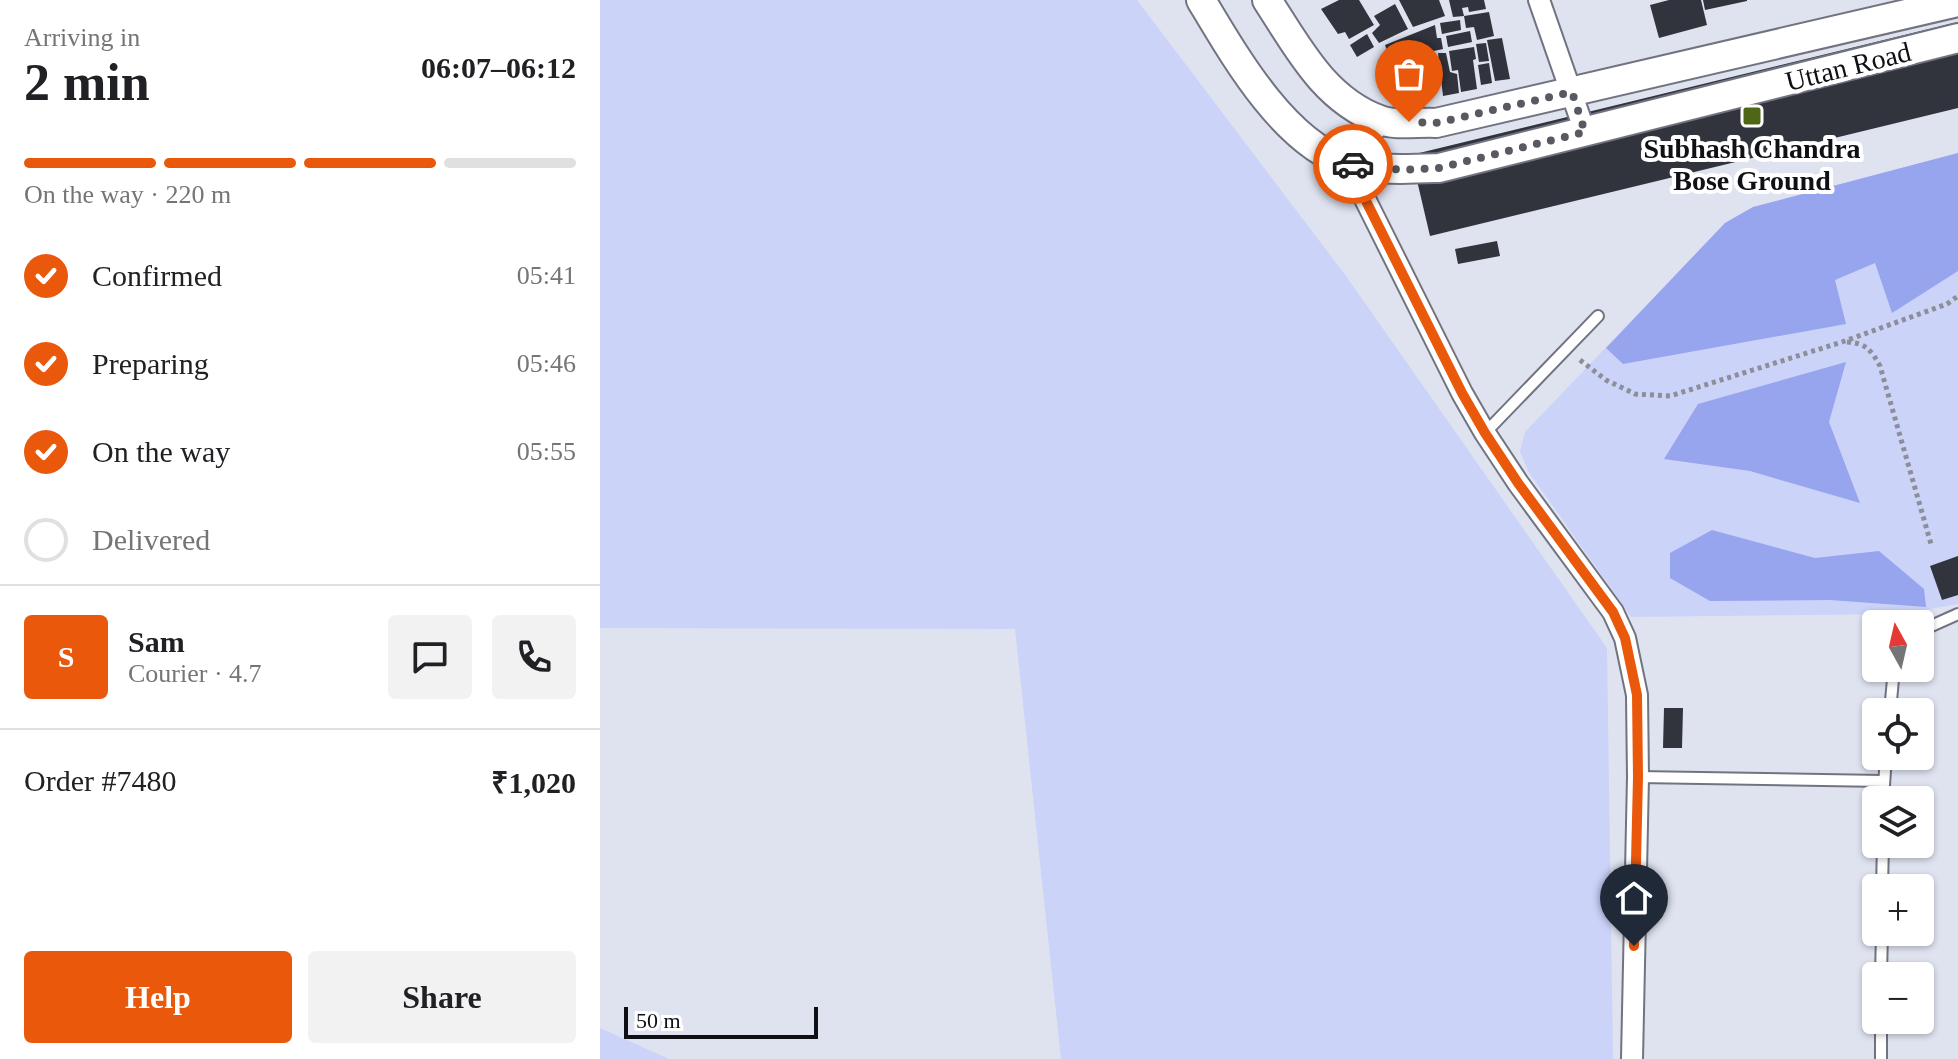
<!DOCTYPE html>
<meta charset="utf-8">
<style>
:root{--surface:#fff;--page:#f2f2f2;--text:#202124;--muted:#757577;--line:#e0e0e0;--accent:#ea580c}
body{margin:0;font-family:"Times New Roman",serif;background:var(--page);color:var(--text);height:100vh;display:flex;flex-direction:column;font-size:30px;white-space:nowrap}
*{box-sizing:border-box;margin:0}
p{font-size:26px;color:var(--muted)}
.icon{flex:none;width:44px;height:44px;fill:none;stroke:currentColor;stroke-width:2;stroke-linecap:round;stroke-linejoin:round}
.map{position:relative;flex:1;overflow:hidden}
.details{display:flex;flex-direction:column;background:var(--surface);width:600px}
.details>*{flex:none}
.needle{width:52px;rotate:352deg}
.buttons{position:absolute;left:1262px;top:610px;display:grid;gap:16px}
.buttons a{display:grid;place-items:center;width:72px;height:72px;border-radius:8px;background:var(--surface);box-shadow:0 2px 6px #0004;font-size:40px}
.scale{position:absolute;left:24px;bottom:20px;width:194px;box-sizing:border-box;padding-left:8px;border:4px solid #0f1015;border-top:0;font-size:22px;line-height:28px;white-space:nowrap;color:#0f1015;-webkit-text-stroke:6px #fff;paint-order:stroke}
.pin{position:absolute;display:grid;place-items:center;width:68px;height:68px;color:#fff;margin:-82px -34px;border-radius:50% 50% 50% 0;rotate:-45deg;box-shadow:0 0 8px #0007}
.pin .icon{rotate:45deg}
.courier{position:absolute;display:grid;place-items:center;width:80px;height:80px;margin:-40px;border:6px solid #ea580c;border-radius:50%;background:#fff;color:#222;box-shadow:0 2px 10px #0007}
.overview em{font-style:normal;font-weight:700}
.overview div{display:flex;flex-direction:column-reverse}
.overview{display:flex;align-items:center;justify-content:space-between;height:136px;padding:0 24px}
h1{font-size:52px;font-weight:700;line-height:60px}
.bar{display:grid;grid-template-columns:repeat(4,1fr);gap:12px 8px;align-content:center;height:96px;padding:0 24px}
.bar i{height:10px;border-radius:6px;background:var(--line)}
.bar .on{background:var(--accent)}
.bar p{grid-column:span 4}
.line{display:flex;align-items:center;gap:20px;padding:0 24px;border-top:2px solid var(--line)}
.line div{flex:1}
.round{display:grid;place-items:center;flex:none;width:84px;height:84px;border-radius:8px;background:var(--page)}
ol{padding:0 24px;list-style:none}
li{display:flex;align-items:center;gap:24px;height:88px}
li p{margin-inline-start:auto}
li .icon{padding:8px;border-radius:50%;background:var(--accent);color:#fff;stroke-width:4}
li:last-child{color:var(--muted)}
li i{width:44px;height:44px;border:4px solid var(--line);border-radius:50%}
.button{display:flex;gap:16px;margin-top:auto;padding:16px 24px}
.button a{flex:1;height:92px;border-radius:8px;background:var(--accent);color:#fff;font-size:32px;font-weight:700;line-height:92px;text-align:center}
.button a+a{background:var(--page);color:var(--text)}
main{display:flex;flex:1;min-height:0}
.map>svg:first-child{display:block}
</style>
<main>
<section class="details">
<div class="overview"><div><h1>2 min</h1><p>Arriving in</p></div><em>06:07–06:12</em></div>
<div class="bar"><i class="on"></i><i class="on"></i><i class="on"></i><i></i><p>On the way · 220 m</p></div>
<ol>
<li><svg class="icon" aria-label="check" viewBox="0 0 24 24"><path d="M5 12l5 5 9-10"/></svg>Confirmed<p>05:41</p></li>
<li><svg class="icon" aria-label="check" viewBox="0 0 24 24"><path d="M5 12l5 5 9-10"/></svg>Preparing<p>05:46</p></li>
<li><svg class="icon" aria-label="check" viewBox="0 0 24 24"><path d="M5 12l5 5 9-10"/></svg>On the way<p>05:55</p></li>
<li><i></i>Delivered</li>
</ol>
<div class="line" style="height:144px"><b class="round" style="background:var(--accent);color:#fff">S</b><div><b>Sam</b><p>Courier · 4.7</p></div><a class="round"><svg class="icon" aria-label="chat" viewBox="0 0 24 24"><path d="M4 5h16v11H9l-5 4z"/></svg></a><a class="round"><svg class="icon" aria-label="phone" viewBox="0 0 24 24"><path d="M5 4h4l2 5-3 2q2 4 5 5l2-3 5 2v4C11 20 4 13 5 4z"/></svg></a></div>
<div class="line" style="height:104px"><div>Order #7480</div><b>₹1,020</b></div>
<div class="button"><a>Help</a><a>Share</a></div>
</section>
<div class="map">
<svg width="1358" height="1059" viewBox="0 0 1358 1059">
<rect width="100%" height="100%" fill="#dfe3f0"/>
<!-- green -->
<g fill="#cbd3f9">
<path d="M0 0H537L746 276 1007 648 1013 1059H461L415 629 0 628Z"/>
<path d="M1358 153V604L1302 614 1031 617 928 471 920 451 925 432 1125 223 1153 207Z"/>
<path d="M0 1028 69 1059H0Z"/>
</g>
<!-- forest -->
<g fill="#97a4ee">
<path d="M1358 153V271L1292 313 1275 263 1235 280 1246 324 1023 364 1006 348 1125 223 1153 207Z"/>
<path d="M1246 362 1229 422 1260 503 1150 471 1064 459 1098 404Z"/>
<path d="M1112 530 1215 558 1279 551 1324 589 1326 607 1230 600 1110 601 1070 578V553Z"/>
</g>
<!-- building -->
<g fill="#31333d">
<path d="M739 0H759L774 25 749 39 745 32 738 34 721 9Z"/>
<path d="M799 0H839L845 16 813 27Z"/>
<path d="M849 0H884L886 9 869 12 868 7 862 8 864 16 853 17Z"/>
<path d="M1069 0H1101L1107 25 1059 38 1050 5Z"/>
<path d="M1103 0H1147V1L1105 10Z"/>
<path d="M795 4 808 29 779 43 772 33 780 25 774 16Z"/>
<path d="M889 12 894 36 877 40 874 27 866 28 864 16Z"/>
<path d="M860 20 861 30 842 34 840 23Z"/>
<path d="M1358 22V108L830 236 811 155Z"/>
<path d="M835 25 837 38H841L843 49 806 57 788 53 785 45Z"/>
<path d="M870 31 872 42 848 47 846 36Z"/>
<path d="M767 34 774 47 757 57 750 45Z"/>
<path d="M902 38 910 79 895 81 887 40Z"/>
<path d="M886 43 889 61 879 62 876 44Z"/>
<path d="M874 47 876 59 873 60 877 89 861 92 858 70 852 71 849 51Z"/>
<path d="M838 53H846L850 72 857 74 859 93 843 96Z"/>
<path d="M793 56 816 65 815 90 790 89Z"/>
<path d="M820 58H836L838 88 821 89Z"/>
<path d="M889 63 892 83 881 85 878 65Z"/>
<path d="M897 241 900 256 858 264 855 249Z"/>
<path d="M1358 556V595L1342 600 1330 566Z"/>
<path d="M1064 708H1083L1082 748H1063Z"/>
</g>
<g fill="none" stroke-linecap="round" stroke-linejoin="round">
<defs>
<g id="service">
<path d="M885 433 998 316"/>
<path d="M1320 631 1358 614"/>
<path d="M1290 712 1294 668"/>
<path d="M1038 777 1283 781"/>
<path d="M1283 800 1286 756"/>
<path d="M1282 888 1283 844"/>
<path d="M1281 976 1282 932"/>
<path d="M1281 1059V1020"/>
</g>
<g id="minor">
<path d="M939 0 985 132"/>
<path d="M782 121 747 163 862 393 885 433 918 483 1013 612 1025 638 1037 695 1038 777 1032 1059"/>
</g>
<g id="secondary">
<path d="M601 0C634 55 683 142 747 163 772 171 813 169 839 168L1358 38"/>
<path d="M667 0C697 46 724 100 780 120 795 126 819 122 836 123L1358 2"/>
</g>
</defs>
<!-- service casing -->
<use href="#service" stroke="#717480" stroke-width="14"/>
<!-- minor casing -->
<use href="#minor" stroke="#717480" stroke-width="24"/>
<!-- secondary casing -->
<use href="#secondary" stroke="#717480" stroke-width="32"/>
<!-- path -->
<g stroke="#8c8e98" stroke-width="5" stroke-dasharray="4 4" stroke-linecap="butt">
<path d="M1247 342C1266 343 1271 350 1280 366L1331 544"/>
<path d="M980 360 1006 380 1035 394 1070 396 1242 342 1347 304 1358 296"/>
</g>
<!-- service -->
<use href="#service" stroke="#fff" stroke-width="10"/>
<!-- minor -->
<use href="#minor" stroke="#fff" stroke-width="20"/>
<!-- secondary -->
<use href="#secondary" stroke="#fff" stroke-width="28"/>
</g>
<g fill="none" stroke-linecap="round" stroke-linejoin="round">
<!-- done -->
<path stroke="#585a62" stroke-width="8" stroke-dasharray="0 14.4" d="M753 164 802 170 839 168 985 132 972 92 836 123 809 122"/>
<!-- route -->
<path stroke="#ea580c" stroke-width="10" d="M753 164 747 163 862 393 885 433 918 483 1013 612 1025 638 1037 695 1038 777 1034 946"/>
</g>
<!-- markers -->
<rect fill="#4e6717" stroke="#fff" stroke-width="3" x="1142" y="106" width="20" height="20" rx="4"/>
<g text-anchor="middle" stroke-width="8" stroke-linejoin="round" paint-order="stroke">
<!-- street labels -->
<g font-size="28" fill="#0f1015" stroke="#fff">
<text transform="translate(1248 66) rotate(-14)" y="10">Uttan Road</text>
</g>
<!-- poi labels -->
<g font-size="28" font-weight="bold" fill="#0f1015" stroke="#fff">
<text x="1152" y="158">Subhash Chandra<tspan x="1152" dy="32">Bose Ground</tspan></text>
</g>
</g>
</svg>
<div class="buttons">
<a><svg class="needle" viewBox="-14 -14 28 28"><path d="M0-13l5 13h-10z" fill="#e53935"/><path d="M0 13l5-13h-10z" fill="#757577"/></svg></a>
<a><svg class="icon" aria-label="locate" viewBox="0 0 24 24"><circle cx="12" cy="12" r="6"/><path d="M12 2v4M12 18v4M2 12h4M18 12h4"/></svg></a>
<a><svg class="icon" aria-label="layers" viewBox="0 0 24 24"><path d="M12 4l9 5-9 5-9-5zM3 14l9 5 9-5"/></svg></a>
<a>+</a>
<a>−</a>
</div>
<div class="scale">50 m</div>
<div class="pin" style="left:809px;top:122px;background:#ea580c"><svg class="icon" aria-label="bag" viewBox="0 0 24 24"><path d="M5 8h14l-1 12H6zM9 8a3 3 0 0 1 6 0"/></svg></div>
<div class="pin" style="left:1034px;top:946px;background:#1f2937"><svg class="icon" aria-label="home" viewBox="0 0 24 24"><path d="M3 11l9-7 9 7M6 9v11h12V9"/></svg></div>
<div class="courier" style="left:753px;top:164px"><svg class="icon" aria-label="car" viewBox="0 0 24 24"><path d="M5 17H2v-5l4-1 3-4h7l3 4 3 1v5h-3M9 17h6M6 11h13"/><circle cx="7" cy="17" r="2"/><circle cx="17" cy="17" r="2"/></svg></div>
</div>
</main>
